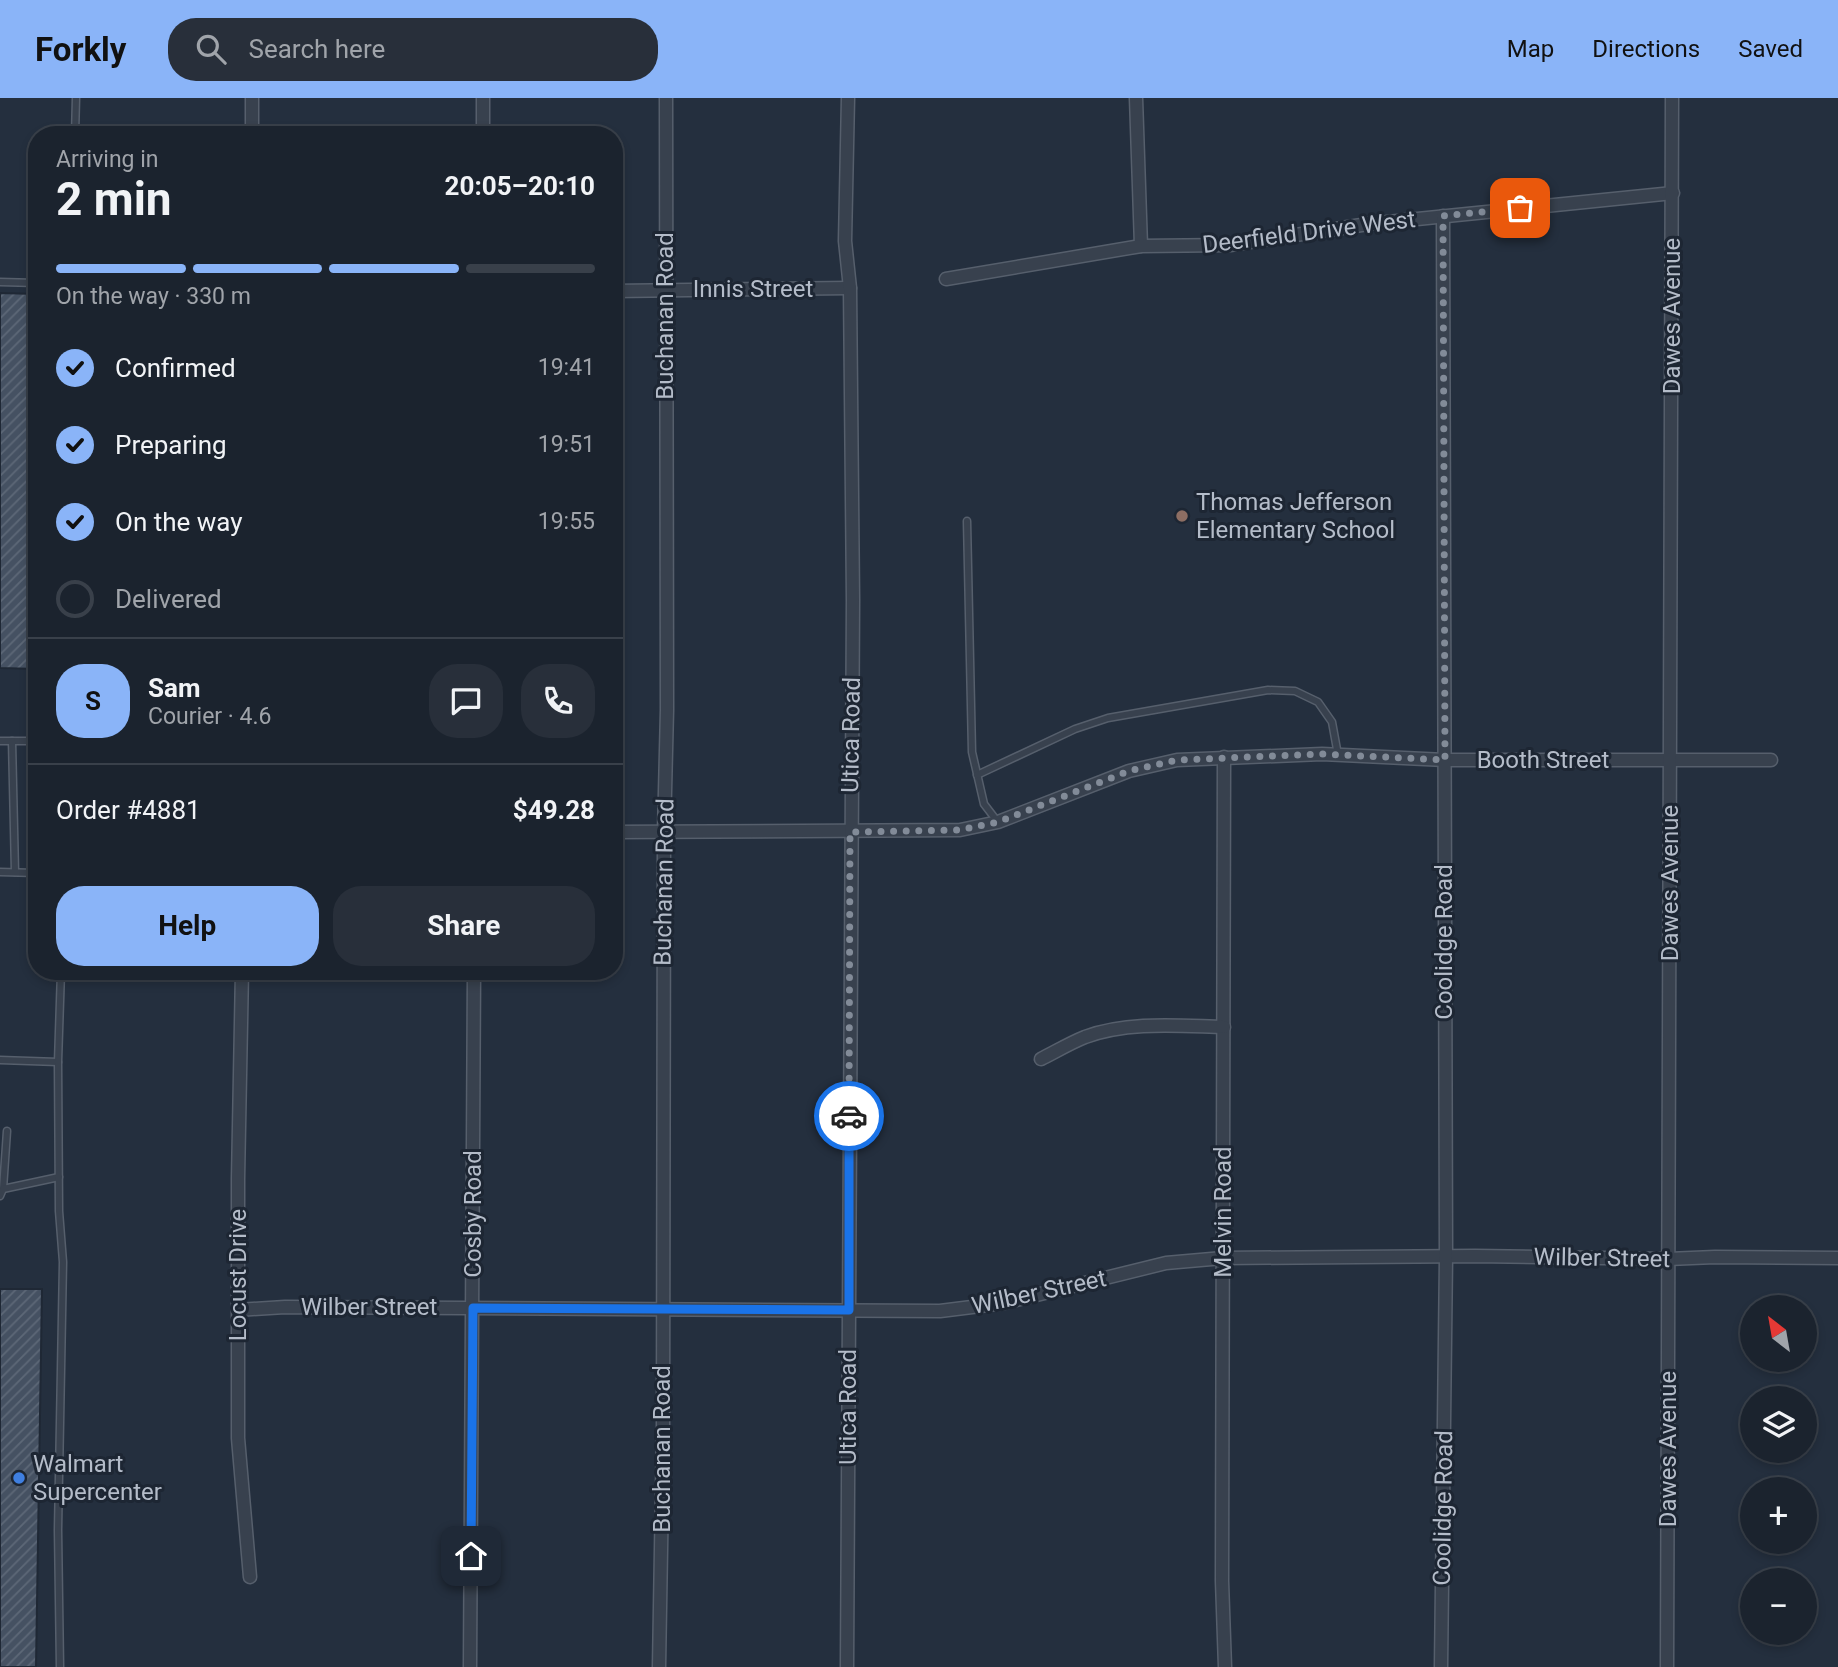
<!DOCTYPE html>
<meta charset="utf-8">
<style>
:root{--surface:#1b232e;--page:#282f3a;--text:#f1f3f6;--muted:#a0a4aa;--line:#39404a;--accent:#8ab4f8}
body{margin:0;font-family:Roboto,sans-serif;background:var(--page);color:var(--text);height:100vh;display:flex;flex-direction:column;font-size:26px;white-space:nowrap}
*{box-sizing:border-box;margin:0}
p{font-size:23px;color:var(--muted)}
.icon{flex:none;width:38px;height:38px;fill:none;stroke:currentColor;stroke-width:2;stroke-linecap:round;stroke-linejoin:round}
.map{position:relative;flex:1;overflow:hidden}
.details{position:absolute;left:28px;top:28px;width:595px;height:854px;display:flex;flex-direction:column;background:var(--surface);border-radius:28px;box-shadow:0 4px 10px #0003,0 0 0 2px var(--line)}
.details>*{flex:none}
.needle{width:46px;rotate:329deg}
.tools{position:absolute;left:1740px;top:1197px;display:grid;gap:14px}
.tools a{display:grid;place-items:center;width:77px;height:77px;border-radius:50%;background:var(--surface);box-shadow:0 4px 10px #0003,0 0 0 2px var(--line);font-size:35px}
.pin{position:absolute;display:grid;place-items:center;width:60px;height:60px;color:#fff;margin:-30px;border-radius:14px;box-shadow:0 4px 10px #0006}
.courier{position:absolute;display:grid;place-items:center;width:70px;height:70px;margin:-35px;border:5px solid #1a73e8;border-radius:50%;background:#fff;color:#222;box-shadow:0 2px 9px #0007}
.head em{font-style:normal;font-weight:700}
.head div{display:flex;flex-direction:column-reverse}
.head{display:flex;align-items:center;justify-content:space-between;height:119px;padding:0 28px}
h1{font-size:46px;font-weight:700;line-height:52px}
.bar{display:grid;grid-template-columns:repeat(4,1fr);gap:10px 7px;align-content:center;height:84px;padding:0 28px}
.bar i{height:9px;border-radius:5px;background:var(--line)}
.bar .active{background:var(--accent)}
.bar p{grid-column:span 4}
.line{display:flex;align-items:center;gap:18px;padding:0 28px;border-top:2px solid var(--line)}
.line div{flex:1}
.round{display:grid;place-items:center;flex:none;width:74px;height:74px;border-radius:28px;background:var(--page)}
ol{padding:0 28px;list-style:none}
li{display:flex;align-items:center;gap:21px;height:77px}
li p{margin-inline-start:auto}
li .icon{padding:7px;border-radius:50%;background:var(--accent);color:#111;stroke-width:4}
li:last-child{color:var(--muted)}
li i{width:38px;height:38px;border:4px solid var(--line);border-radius:50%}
.action{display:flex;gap:14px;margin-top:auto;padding:14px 28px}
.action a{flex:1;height:80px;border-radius:28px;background:var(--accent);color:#111;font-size:28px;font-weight:700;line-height:80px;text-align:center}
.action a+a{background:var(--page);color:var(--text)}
header{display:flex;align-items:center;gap:42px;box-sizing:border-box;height:98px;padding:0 35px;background:var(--accent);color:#111}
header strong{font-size:33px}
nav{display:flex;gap:38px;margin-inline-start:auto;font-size:24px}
.search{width:490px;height:63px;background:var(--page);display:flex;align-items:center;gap:18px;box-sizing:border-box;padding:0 24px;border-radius:28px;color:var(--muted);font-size:26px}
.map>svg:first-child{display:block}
</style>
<header>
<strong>Forkly</strong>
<div class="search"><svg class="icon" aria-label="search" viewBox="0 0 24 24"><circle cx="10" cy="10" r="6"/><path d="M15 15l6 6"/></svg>Search here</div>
<nav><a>Map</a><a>Directions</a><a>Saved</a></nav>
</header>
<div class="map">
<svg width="1838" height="1569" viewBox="0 0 1838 1569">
<defs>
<pattern id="building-hatch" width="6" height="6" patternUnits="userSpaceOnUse" patternTransform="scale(1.75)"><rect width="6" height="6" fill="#455162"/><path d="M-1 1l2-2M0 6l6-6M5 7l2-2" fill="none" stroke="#5d6877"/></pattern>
</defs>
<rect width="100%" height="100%" fill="#242f3e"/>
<!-- building -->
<g fill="url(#building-hatch)" stroke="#1f2835" stroke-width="2">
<path d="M0 195 37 196V571L0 570Z"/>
<path d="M0 1191H42L36 1569H0Z"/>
</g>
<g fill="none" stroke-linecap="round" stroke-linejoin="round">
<defs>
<g id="service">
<path d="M75 37 76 0"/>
<path d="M0 184 37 185"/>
<path d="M967 423 972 654 984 706 997 723"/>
<path d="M0 643H37"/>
<path d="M12 643 15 774"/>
<path d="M977 677 1075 631 1108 620 1268 592 1295 593 1318 604 1332 624 1338 657"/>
<path d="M0 774 37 775"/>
<path d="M0 962 58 964"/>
<path d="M3 1091 7 1033"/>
<path d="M0 1098 3 1091 59 1079"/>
<path d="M60 1569 58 1432 63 1164 59 1113 58 964 61 873"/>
</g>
<g id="minor">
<path d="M483 0V37"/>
<path d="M1136 0 1141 148"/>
<path d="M252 37V0"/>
<path d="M946 181 1141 148 1230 147 1368 126 1673 95"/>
<path d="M614 193 850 190"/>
<path d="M1224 659 1222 1483 1225 1569"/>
<path d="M614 734 960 732 998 724 1129 673 1177 662 1322 656 1445 662H1771"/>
<path d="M242 873 238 1081V1340L250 1479"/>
<path d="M1041 961C1055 954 1070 945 1085 939 1129 923 1179 928 1224 929"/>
<path d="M238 1212 285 1209 940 1213 1004 1205 1166 1165 1223 1160 1475 1158 1668 1161 1715 1159 1838 1160"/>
<path d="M470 1569 474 873"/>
<path d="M659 1569 663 1334 664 734 667 612 666 0"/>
<path d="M847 1569 853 502 850 190 845 143 848 0"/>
<path d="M1441 1569 1446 1159 1443 118"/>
<path d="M1667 1569 1672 0"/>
</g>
</defs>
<!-- service casing -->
<use href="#service" stroke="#565f6c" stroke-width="9"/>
<!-- minor casing -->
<use href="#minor" stroke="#565f6c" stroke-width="15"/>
<!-- service -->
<use href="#service" stroke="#38414e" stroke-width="6"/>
<!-- minor -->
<use href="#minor" stroke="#38414e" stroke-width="12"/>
</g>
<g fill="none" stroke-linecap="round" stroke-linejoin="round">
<!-- done -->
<path stroke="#828b98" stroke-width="7" stroke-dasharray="0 12.6" d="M849 1018 850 734 960 732 998 724 1129 673 1177 662 1322 656 1445 662 1443 118 1520 110"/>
<!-- route -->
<path stroke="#1a73e8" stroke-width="9" d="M471 1458 473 1210 849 1212V1018"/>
</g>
<!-- markers -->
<circle fill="#8d6e63" stroke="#1d2633" stroke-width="2.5" cx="1182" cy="418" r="7"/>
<circle fill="#3f7fe0" stroke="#1d2633" stroke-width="2.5" cx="19" cy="1380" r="7"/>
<g text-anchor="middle" stroke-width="6" stroke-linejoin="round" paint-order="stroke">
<!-- street labels -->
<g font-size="24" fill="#b4bcc9" stroke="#1d2633">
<text transform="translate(1309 134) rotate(-7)" y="8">Deerfield Drive West</text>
<text x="753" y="199">Innis Street</text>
<text transform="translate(665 218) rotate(-90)" y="8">Buchanan Road</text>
<text transform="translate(1672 218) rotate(-90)" y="8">Dawes Avenue</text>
<text transform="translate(851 637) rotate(-89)" y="8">Utica Road</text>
<text x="1543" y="670">Booth Street</text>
<text transform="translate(664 784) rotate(-89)" y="8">Buchanan Road</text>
<text transform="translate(1670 785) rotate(-90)" y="8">Dawes Avenue</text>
<text transform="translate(1444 844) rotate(-90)" y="8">Coolidge Road</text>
<text transform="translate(1223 1114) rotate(-90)" y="8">Melvin Road</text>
<text transform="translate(473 1116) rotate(-90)" y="8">Cosby Road</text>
<text transform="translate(1602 1160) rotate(1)" y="8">Wilber Street</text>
<text transform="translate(238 1177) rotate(-90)" y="8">Locust Drive</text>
<text transform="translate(1039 1194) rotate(-12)" y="8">Wilber Street</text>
<text x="369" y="1217">Wilber Street</text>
<text transform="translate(848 1309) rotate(-90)" y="8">Utica Road</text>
<text transform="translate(662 1351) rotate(-90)" y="8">Buchanan Road</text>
<text transform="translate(1668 1351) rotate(-90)" y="8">Dawes Avenue</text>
<text transform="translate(1443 1410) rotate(-89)" y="8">Coolidge Road</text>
</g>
<!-- poi labels -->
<g font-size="24" fill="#b4bcc9" stroke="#1d2633" text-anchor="start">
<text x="1196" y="412">Thomas Jefferson<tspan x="1196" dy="28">Elementary School</tspan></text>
<text x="33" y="1374">Walmart<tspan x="33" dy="28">Supercenter</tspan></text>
</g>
</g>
</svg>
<div class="tools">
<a><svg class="needle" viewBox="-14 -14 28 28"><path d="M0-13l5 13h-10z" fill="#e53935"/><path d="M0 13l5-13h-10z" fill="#a0a4aa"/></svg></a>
<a><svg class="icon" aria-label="layers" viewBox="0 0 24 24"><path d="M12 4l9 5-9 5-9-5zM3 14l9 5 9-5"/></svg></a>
<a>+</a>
<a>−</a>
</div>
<div class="pin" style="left:1520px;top:110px;background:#ea580c"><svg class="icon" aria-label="bag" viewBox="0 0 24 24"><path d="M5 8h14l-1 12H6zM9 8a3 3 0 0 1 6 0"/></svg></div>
<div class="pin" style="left:471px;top:1458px;background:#1f2937"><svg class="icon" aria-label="home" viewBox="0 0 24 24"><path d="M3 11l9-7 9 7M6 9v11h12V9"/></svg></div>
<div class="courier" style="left:849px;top:1018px"><svg class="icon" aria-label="car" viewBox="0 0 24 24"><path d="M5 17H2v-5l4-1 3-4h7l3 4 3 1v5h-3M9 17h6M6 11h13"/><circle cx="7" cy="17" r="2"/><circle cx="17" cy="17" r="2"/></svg></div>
<section class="details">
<div class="head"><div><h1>2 min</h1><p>Arriving in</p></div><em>20:05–20:10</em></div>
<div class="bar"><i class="active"></i><i class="active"></i><i class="active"></i><i></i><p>On the way · 330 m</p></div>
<ol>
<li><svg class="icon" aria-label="check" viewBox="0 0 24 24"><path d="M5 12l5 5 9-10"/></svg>Confirmed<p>19:41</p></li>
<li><svg class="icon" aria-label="check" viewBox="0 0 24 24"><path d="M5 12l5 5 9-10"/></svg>Preparing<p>19:51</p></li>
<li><svg class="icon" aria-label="check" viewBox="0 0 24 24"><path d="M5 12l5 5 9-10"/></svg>On the way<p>19:55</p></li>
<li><i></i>Delivered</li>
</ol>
<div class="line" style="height:126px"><b class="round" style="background:var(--accent);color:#111">S</b><div><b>Sam</b><p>Courier · 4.6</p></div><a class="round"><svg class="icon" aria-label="chat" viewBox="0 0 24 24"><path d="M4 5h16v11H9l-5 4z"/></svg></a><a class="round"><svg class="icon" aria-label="phone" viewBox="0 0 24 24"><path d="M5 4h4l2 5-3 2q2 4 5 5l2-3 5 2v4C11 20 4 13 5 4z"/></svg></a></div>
<div class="line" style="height:91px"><div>Order #4881</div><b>$49.28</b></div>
<div class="action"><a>Help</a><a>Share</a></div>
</section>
</div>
